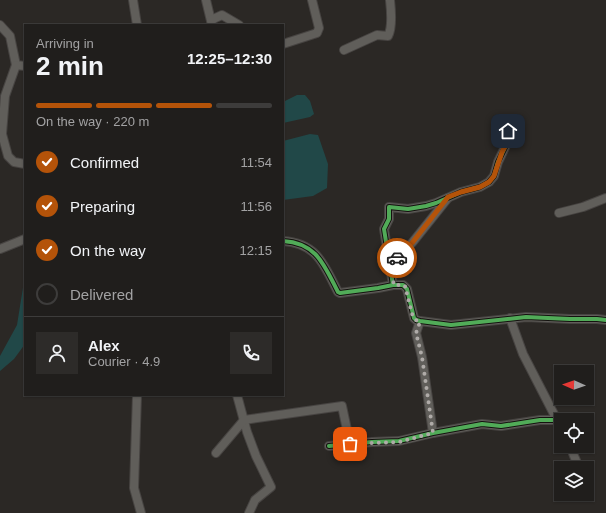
<!DOCTYPE html>
<meta charset="utf-8">
<style>
:root{--surface:#201e1c;--page:#2d2b29;--text:#f1f3f6;--muted:#a2a2a3;--line:#3d3c3b;--accent:#b45309}
body{margin:0;font-family:Arial,sans-serif;background:var(--page);color:var(--text);height:100vh;display:flex;flex-direction:column;font-size:15px;white-space:nowrap}
*{box-sizing:border-box;margin:0}
p{font-size:13px;color:var(--muted)}
.icon{flex:none;width:22px;height:22px;fill:none;stroke:currentColor;stroke-width:2;stroke-linecap:round;stroke-linejoin:round}
.map{position:relative;flex:1;overflow:hidden}
.side{position:absolute;left:24px;top:24px;width:260px;height:372px;display:flex;flex-direction:column;background:var(--surface);border-radius:0px;box-shadow:0 1px 3px #0004,0 0 0 1px var(--line)}
.side>*{flex:none}
.needle{width:26px;rotate:272deg}
.fabs{position:absolute;left:554px;top:365px;display:grid;gap:8px}
.fabs a{display:grid;place-items:center;width:40px;height:40px;border-radius:0px;background:var(--surface);box-shadow:0 1px 3px #0004,0 0 0 1px var(--line);font-size:20px}
.pin{position:absolute;display:grid;place-items:center;width:34px;height:34px;color:#fff;margin:-17px;border-radius:8px;box-shadow:0 2px 6px #0006}
.courier{position:absolute;display:grid;place-items:center;width:40px;height:40px;margin:-20px;border:3px solid #b45309;border-radius:50%;background:#fff;color:#222;box-shadow:0 1px 5px #0007}
.headline em{font-style:normal;font-weight:700}
.headline div{display:flex;flex-direction:column-reverse}
.headline{display:flex;align-items:center;justify-content:space-between;height:68px;padding:0 12px}
h1{font-size:26px;font-weight:700;line-height:30px}
.bar{display:grid;grid-template-columns:repeat(4,1fr);gap:6px 4px;align-content:center;height:48px;padding:0 12px}
.bar i{height:5px;border-radius:3px;background:var(--line)}
.bar .on{background:var(--accent)}
.bar p{grid-column:span 4}
.line{display:flex;align-items:center;gap:10px;padding:0 12px;border-top:1px solid var(--line)}
.line div{flex:1}
.round{display:grid;place-items:center;flex:none;width:42px;height:42px;border-radius:0px;background:var(--page)}
ol{padding:0 12px;list-style:none}
li{display:flex;align-items:center;gap:12px;height:44px}
li p{margin-inline-start:auto}
li .icon{padding:4px;border-radius:50%;background:var(--accent);color:#fff;stroke-width:4}
li:last-child{color:var(--muted)}
li i{width:22px;height:22px;border:2px solid var(--line);border-radius:50%}
.map>svg:first-child{display:block}
</style>
<div class="map">
<svg width="606" height="513" viewBox="0 0 606 513">
<rect width="100%" height="100%" fill="#2b2825"/>
<!-- water -->
<g fill="#214848">
<path d="M297 95H305L310 101 314 114 310 117 283 123V102Z"/>
<path d="M310 134 318 135 328 164 327 188 313 196 283 200V141Z"/>
<path d="M25 275V344L14 359 0 371V356L17 325Z"/>
</g>
<g fill="none" stroke-linecap="round" stroke-linejoin="round">
<defs>
<g id="minor">
<path d="M133 0 137 25"/>
<path d="M206 0 212 25"/>
<path d="M211 20 222 15 239 25"/>
<path d="M0 25 10 36 16 65 25 66"/>
<path d="M283 44 317 33 319 28 312 0"/>
<path d="M344 50 377 35 388 36C393 27 391 9 390 0"/>
<path d="M16 65 5 96 2 134 8 156 14 162 25 164"/>
<path d="M559 213 583 207 606 198"/>
<path d="M283 241C317 243 324 265 338 292L340 293 378 288 393 285H403L407 289 414 318 416 320 420 321 451 325 526 317 570 319H597L606 320"/>
<path d="M0 249 25 239"/>
<path d="M390 264 412 243 448 198"/>
<path d="M393 285 384 229 389 219V207L408 209 426 206 436 203 461 192 480 187 489 182 494 176 498 162 508 141 509 131"/>
<path d="M510 318 523 354 557 420"/>
<path d="M420 321 416 333 422 357 433 433"/>
<path d="M137 395 134 488 141 513"/>
<path d="M237 395 247 432 256 456 271 487 255 500 249 513"/>
<path d="M329 446 372 442 399 441 433 433 482 424 501 426 540 420H557L561 428"/>
<path d="M570 446 579 468"/>
<path d="M216 453 244 420 342 406 350 444"/>
</g>
</defs>
<!-- minor casing -->
<use href="#minor" stroke="#474442" stroke-width="10"/>
<!-- minor -->
<use href="#minor" stroke="#605e5a" stroke-width="8"/>
<defs>
<g id="cycleway">
<path d="M283 241C317 243 324 265 338 292L340 293 378 288 393 285H403L407 289 414 318 416 320 420 321 451 325 526 317 570 319H597L606 320"/>
<path d="M393 285 384 229 389 219V207L408 209 426 206 436 203 461 192 480 187 489 182 494 176 498 162 508 141 509 131"/>
<path d="M329 446 372 442 399 441 433 433 482 424 501 426 540 420H557L561 428"/>
</g>
</defs>
<!-- cycleway casing -->
<use href="#cycleway" stroke="#14120f" stroke-width="6"/>
<!-- cycleway -->
<use href="#cycleway" stroke="#51ab58" stroke-width="4"/>
</g>
<g fill="none" stroke-linecap="round" stroke-linejoin="round">
<!-- done -->
<path stroke="#afaba8" stroke-width="4" stroke-dasharray="0 7.2" d="M350 444 399 442 433 433 422 357 416 333 420 322 416 320 412 314 405 286 403 285H394L390 264 397 258"/>
<!-- route -->
<path stroke="#b45309" stroke-width="5" d="M397 258 412 243 448 197 461 192 480 187 489 182 494 176 502 152 508 141V131"/>
</g>
</svg>
<div class="fabs">
<a><svg class="needle" viewBox="-14 -14 28 28"><path d="M0-13l5 13h-10z" fill="#e53935"/><path d="M0 13l5-13h-10z" fill="#a2a2a3"/></svg></a>
<a><svg class="icon" aria-label="locate" viewBox="0 0 24 24"><circle cx="12" cy="12" r="6"/><path d="M12 2v4M12 18v4M2 12h4M18 12h4"/></svg></a>
<a><svg class="icon" aria-label="layers" viewBox="0 0 24 24"><path d="M12 4l9 5-9 5-9-5zM3 14l9 5 9-5"/></svg></a>
</div>
<div class="pin" style="left:350px;top:444px;background:#ea580c"><svg class="icon" aria-label="bag" viewBox="0 0 24 24"><path d="M5 8h14l-1 12H6zM9 8a3 3 0 0 1 6 0"/></svg></div>
<div class="pin" style="left:508px;top:131px;background:#1f2937"><svg class="icon" aria-label="home" viewBox="0 0 24 24"><path d="M3 11l9-7 9 7M6 9v11h12V9"/></svg></div>
<div class="courier" style="left:397px;top:258px"><svg class="icon" aria-label="car" viewBox="0 0 24 24"><path d="M5 17H2v-5l4-1 3-4h7l3 4 3 1v5h-3M9 17h6M6 11h13"/><circle cx="7" cy="17" r="2"/><circle cx="17" cy="17" r="2"/></svg></div>
<section class="side">
<div class="headline"><div><h1>2 min</h1><p>Arriving in</p></div><em>12:25–12:30</em></div>
<div class="bar"><i class="on"></i><i class="on"></i><i class="on"></i><i></i><p>On the way · 220 m</p></div>
<ol>
<li><svg class="icon" aria-label="check" viewBox="0 0 24 24"><path d="M5 12l5 5 9-10"/></svg>Confirmed<p>11:54</p></li>
<li><svg class="icon" aria-label="check" viewBox="0 0 24 24"><path d="M5 12l5 5 9-10"/></svg>Preparing<p>11:56</p></li>
<li><svg class="icon" aria-label="check" viewBox="0 0 24 24"><path d="M5 12l5 5 9-10"/></svg>On the way<p>12:15</p></li>
<li><i></i>Delivered</li>
</ol>
<div class="line" style="height:72px"><a class="round"><svg class="icon" aria-label="person" viewBox="0 0 24 24"><circle cx="12" cy="8" r="4"/><path d="M4 21q1-7 8-7t8 7"/></svg></a><div><b>Alex</b><p>Courier · 4.9</p></div><a class="round"><svg class="icon" aria-label="phone" viewBox="0 0 24 24"><path d="M5 4h4l2 5-3 2q2 4 5 5l2-3 5 2v4C11 20 4 13 5 4z"/></svg></a></div>
</section>
</div>
